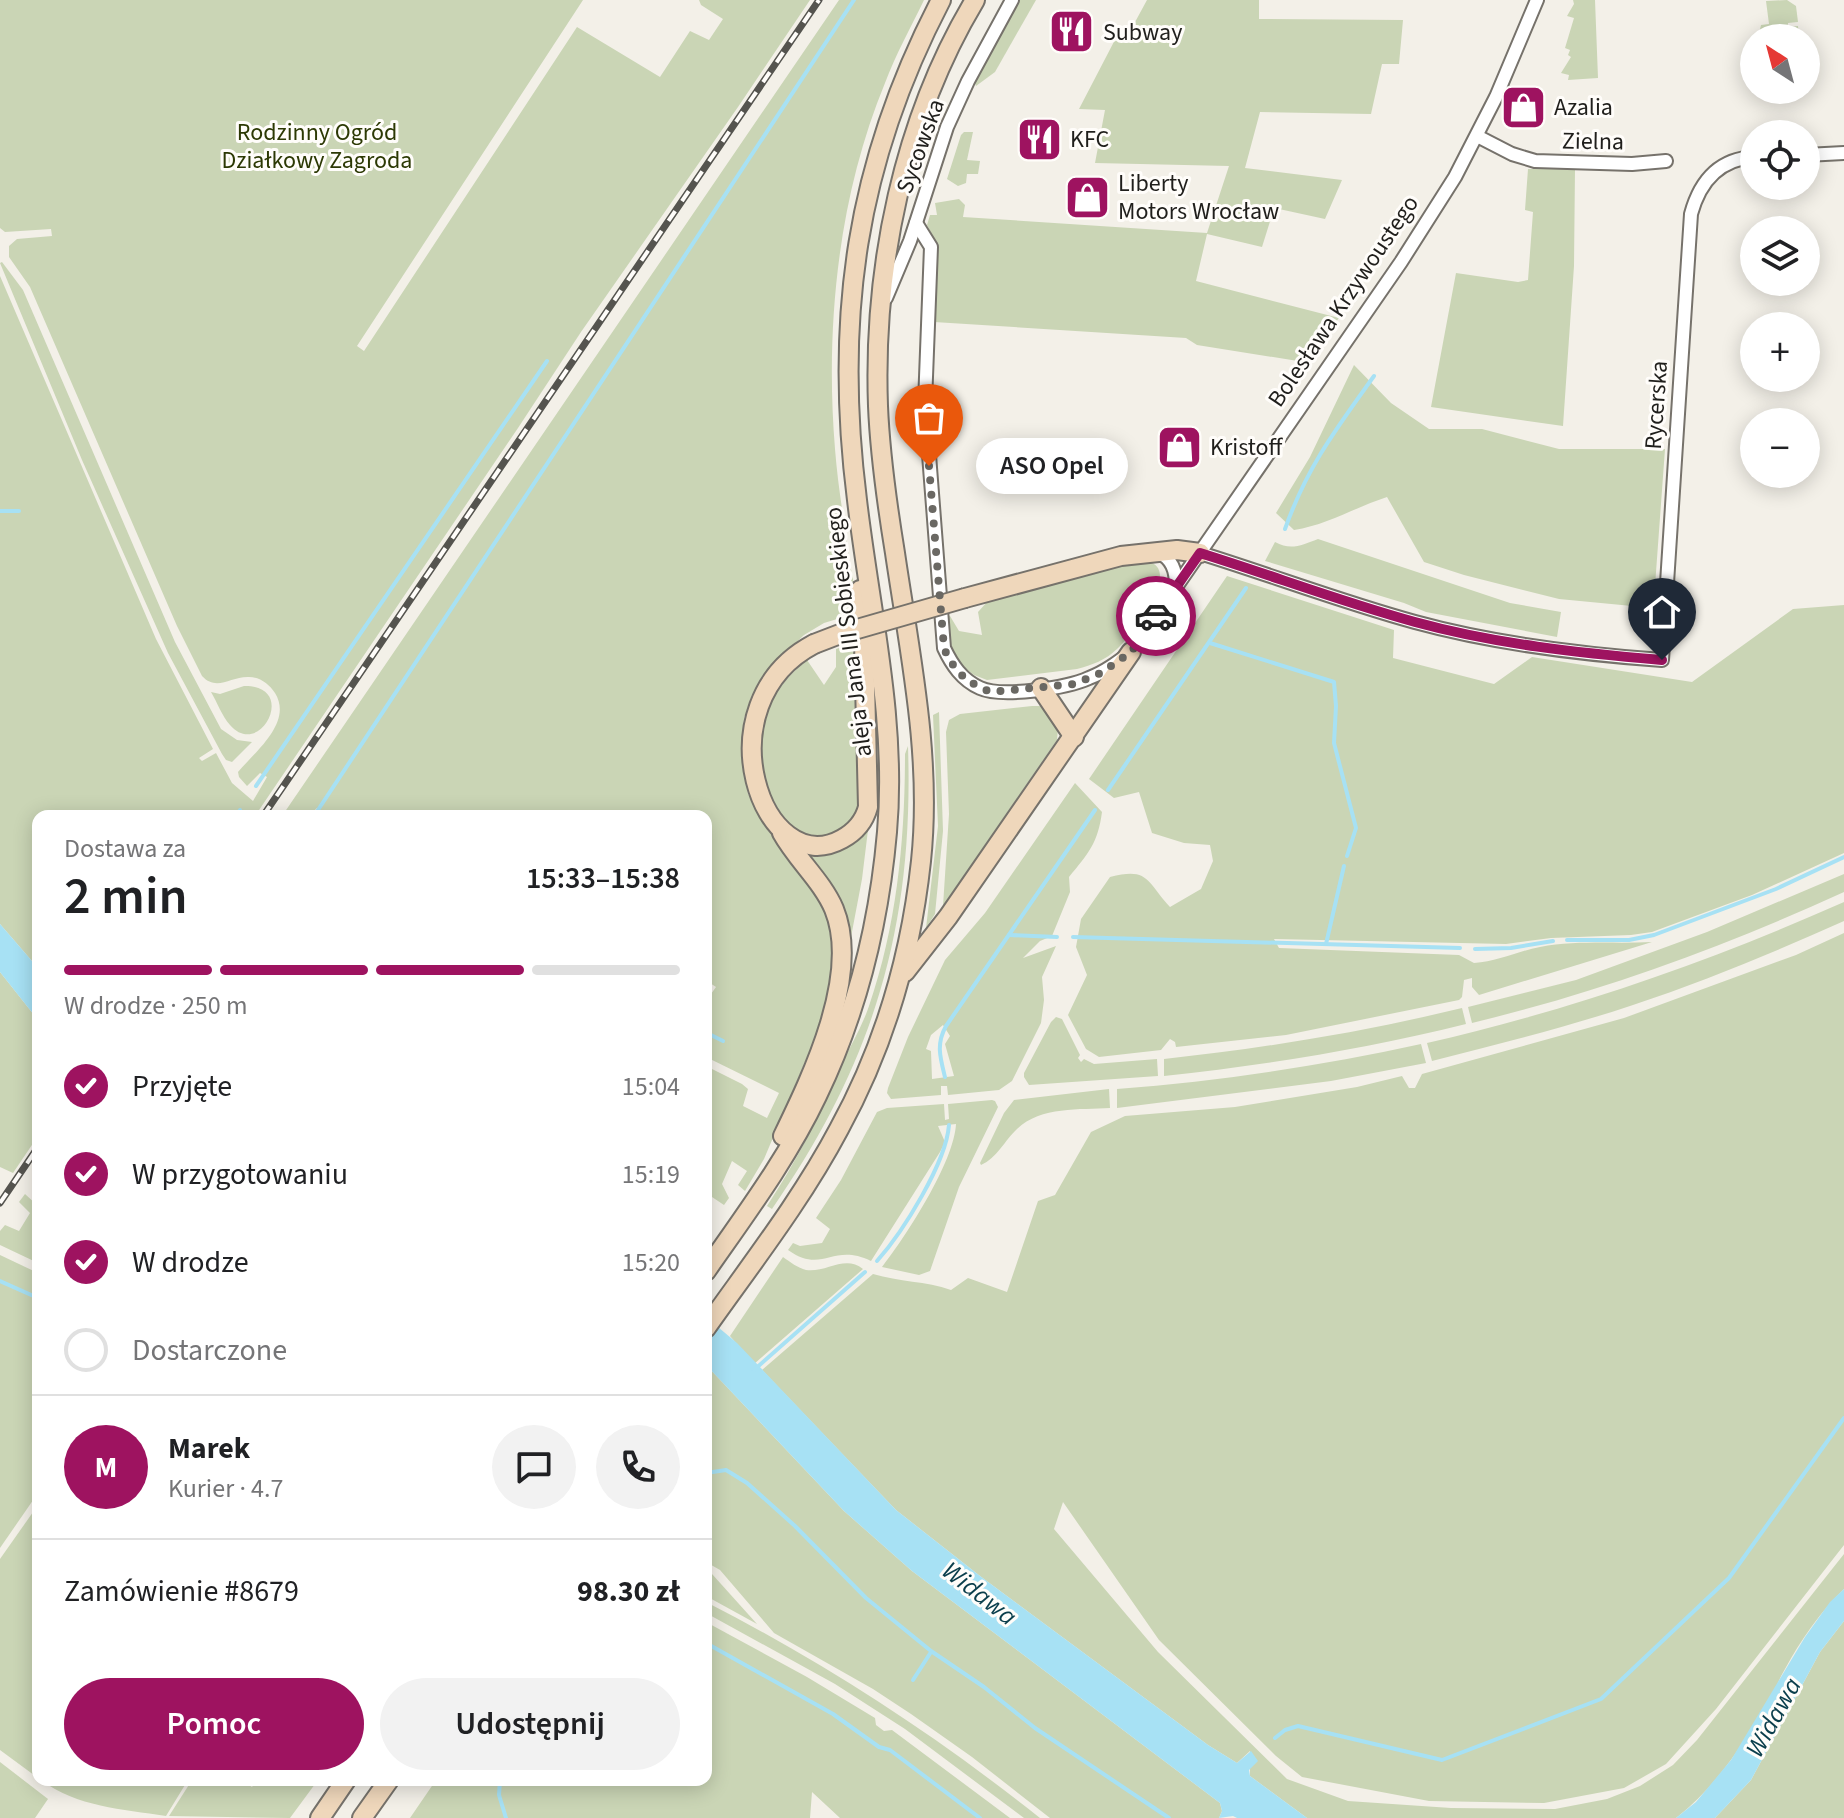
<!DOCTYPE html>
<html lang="pl">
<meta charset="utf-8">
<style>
:root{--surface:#fff;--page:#f2f2f2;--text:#202124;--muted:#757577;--line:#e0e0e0;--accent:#9e1360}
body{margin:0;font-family:"Source Sans 3",sans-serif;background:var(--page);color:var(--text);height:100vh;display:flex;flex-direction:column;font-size:30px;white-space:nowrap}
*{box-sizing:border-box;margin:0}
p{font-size:26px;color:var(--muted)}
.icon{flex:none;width:44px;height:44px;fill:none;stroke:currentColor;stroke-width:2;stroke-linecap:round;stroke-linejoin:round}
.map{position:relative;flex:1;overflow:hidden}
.details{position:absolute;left:32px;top:810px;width:680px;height:976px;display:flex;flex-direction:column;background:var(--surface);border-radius:16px;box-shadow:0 4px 20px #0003}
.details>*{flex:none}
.needle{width:52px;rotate:324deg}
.fabs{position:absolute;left:1740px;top:24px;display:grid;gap:16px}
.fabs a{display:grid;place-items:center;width:80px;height:80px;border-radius:50%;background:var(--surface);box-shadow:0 4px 20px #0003;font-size:40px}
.pin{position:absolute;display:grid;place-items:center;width:68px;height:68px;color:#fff;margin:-82px -34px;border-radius:50% 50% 50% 0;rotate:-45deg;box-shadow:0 0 8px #0007}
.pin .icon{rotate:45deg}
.courier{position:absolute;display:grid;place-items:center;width:80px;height:80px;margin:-40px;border:6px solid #9e1360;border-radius:50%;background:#fff;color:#222;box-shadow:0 2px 10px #0007}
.bubble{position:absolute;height:56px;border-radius:28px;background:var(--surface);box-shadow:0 4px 20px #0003;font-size:26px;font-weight:600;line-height:56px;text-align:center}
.headline em{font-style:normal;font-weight:600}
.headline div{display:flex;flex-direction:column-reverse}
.headline{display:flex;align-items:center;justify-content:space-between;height:136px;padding:0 32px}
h1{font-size:52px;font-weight:600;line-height:60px}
.bar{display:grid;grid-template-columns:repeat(4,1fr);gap:12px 8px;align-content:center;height:96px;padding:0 32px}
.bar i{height:10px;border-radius:6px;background:var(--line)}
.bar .current{background:var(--accent)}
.bar p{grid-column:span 4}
.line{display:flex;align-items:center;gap:20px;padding:0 32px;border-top:2px solid var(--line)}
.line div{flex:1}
.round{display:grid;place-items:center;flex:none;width:84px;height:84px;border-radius:42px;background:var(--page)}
ol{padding:0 32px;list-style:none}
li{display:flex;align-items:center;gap:24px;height:88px}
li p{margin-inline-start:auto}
li .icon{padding:8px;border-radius:50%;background:var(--accent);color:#fff;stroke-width:4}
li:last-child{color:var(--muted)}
li i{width:44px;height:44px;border:4px solid var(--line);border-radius:50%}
.action{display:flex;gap:16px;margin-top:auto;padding:16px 32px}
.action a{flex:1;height:92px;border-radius:48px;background:var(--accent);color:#fff;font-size:32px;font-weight:600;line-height:92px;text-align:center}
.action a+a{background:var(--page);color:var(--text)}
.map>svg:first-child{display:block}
</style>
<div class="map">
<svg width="1844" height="1818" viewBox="0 0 1844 1818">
<rect width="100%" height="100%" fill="#f3f0e8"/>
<!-- green -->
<g fill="#cad5b5" fill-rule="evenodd">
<path d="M0 0H583L357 346 364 351 577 27 660 77 690 31 709 40 723 19 701 5 699 0H810L738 107 581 332 518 428 255 816H38V968L0 924V276L156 639 213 749 199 758 202 761 216 753 232 783 253 801 267 777 260 773 247 786 239 777 238 772C256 751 293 722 275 693 269 684 260 677 249 677 231 676 217 692 202 676L177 626 30 287 9 257V246L17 239 52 236 51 229 5 232 0 228Z"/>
<path d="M839 0H924C911 27 896 54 885 83 838 197 825 327 835 449 838 488 845 526 850 564 853 580 857 597 857 613L824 623 804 635 774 664 752 695 744 718 741 749 748 794 831 911 837 969 813 1043 764 1159 745 1191 738 1185 747 1171 732 1161 722 1184 729 1198 724 1205 706 1193V1066L742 1084 748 1089 743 1106 767 1118 779 1093 706 1057V1001L716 987 710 983 706 988V816H326L317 808 313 812 317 816H282Z"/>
<path d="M1018 0H1036L995 72 976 86 974 81Z"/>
<path d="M1147 0H1259V19L1403 20 1399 64H1382L1371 114 1260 112 1245 168 1342 180 1325 219 1279 209 1277 215H1272L1262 247 1207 234 1196 281 1339 318 1304 362 1197 345 1186 338 934 322 938 246 927 225 930 215H937L935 203 959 199 965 205 963 217 1207 233 1229 166 1095 163 1105 110 1079 109 1118 34 1128 35Z"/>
<path d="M1573 0H1595L1598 78 1568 80 1569 75 1561 73 1571 57 1568 55 1570 50 1565 48 1574 18 1567 16 1574 4Z"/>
<path d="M1787 0 1796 6 1798 22 1788 23V27L1798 26 1799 38H1758L1761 25 1769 24 1766 1Z"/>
<path d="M964 132H973L967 160 980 161 978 174H967L966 183 958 186 947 179 961 135Z"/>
<path d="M1528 169H1575L1574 266 1563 426 1431 407 1456 273 1518 282 1528 280 1533 212 1525 210Z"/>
<path d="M2 262 23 290 175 642 221 729 237 740 252 742 232 762 226 760 222 754 168 653 82 460 0 263Z"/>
<path d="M1354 365 1391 403 1429 429H1482L1559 449H1665L1655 586 1632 606 1559 599 1464 575 1424 562 1387 497C1356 507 1327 525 1294 530L1276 513 1310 457Z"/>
<path d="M1318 539 1510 603 1561 612 1557 637 1426 612 1404 603 1265 561 1275 542C1291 551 1302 545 1318 539Z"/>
<path d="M1133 562C1139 562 1147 561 1152 563 1179 575 1130 638 1117 649 1106 660 1092 665 1077 669L987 680 974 675 962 666 951 649 948 616H950L959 631 982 635 978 612 988 601Z"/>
<path d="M1227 576 1394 630 1393 658 1494 684 1532 657 1692 682 1793 609 1844 605V853L1752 895 1652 932 1631 935 1551 938 1506 944 1274 939 1279 948 1459 955 1474 963C1497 962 1518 951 1540 947 1577 940 1615 944 1652 942L1479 995 1472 987V978L1464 980 1462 997 1459 1000 1286 1035 1176 1047 1175 1042 1170 1039 1161 1050 1099 1057 1086 1049 1068 1015 1087 975 1076 947 1081 919 1110 877C1149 867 1146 881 1170 907L1201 889 1213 861 1210 845 1184 843 1152 833 1139 792 1114 798 1089 779Z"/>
<path d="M857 642 861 806C857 812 854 822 848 827 845 830 841 830 837 832 788 855 757 784 761 743 761 734 764 722 767 713 774 691 790 674 807 660L824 685 836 667V649Z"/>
<path d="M244 686C299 685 260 760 230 725 222 716 217 702 211 692L220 694Z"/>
<path d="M1032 706H1044L1058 728 1057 740 943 906 949 814 946 732 949 720 960 714Z"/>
<path d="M939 712 943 831 935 914 926 928 938 826 933 715Z"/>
<path d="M908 746C914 927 874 1061 772 1209L767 1206C796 1162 820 1115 841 1066 850 1046 862 1027 869 1006 897 925 905 839 905 754Z"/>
<path d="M1075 783 1102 812C1098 843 1088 854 1069 877L1070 892 1052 936 1040 941 1023 958 1056 946 1042 977 1044 1000 1041 1023 1012 1081 999 1090 948 1095 947 1086H941V1095L891 1099 887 1093 888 1088 908 1037 945 960 985 913ZM943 1025 950 1036 945 1044 954 1076 932 1079 931 1051 926 1049 931 1035Z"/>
<path d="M868 830 862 879 851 937C839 899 831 883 805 851 841 853 840 847 868 830Z"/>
<path d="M1844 874V892C1724 947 1600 992 1472 1023L1468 1007 1576 980 1707 932Z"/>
<path d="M1844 902V921C1775 952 1705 981 1633 1005 1567 1027 1499 1044 1432 1061L1427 1043C1571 1010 1709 962 1844 902Z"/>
<path d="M1844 933V1545L1716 1709 1666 1764 1624 1788 1544 1803 1429 1801 1302 1777 1276 1756 1159 1640 1063 1502 1054 1529 1158 1652 1287 1779 1348 1801 1451 1808 1555 1809 1607 1799 1640 1786 1673 1765 1697 1740 1844 1554V1589C1821 1611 1800 1641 1785 1669 1780 1677 1776 1688 1771 1697 1746 1741 1716 1787 1676 1818H1307L1250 1776V1751L1237 1763 1208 1745 980 1576 896 1510 762 1370 873 1274C899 1282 926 1281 951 1290L968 1278 1007 1292 1038 1201 1055 1195 1091 1132 1125 1116 1235 1107 1357 1087 1402 1076 1409 1088H1415L1422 1074 1624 1018 1796 955Z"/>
<path d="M0 972 38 1020V1136L13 1173 0 1167Z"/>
<path d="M1462 1008 1466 1024C1365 1049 1266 1065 1164 1076V1059C1265 1048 1364 1032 1462 1008Z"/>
<path d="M1056 1017 1062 1019 1080 1055 1078 1058 1081 1062 1084 1059 1094 1064 1157 1059 1158 1076 1029 1085 1024 1077V1073L1051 1022Z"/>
<path d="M1421 1044 1426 1063 1331 1081 1117 1108V1089C1220 1081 1320 1066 1421 1044Z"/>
<path d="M1109 1089 1110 1108C1080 1110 1041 1106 1017 1129 1005 1140 997 1158 981 1165L980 1163 1004 1113 1014 1100Z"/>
<path d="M992 1100 995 1101 998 1107 959 1187 930 1271 919 1275 882 1267C907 1235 954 1162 956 1124L938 1126 945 1142 940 1152 871 1261C832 1242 823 1275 788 1250L793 1243 800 1246 822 1243 830 1229 816 1218 841 1180 877 1112 887 1108 944 1104 945 1120 949 1119 948 1104Z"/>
<path d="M25 1194 38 1206V1263L0 1245V1231L5 1225 19 1231 30 1213 19 1202Z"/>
<path d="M0 1255 38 1273V1493L0 1548Z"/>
<path d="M783 1257C790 1262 798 1268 806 1270 826 1273 845 1254 863 1269L754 1364 730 1336Z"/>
<path d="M708 1367 844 1511 912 1571 1220 1803 1222 1811 1219 1818H1050L972 1757 911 1714 873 1689 774 1633 720 1570 706 1562V1370Z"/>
<path d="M38 1505V1778L0 1750V1559Z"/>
<path d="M706 1571 712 1574 757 1624 706 1596Z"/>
<path d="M706 1602C827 1664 934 1734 1040 1818H1024L905 1729 835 1684 706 1613Z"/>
<path d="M1844 1621V1818H1715L1751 1780 1820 1652Z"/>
<path d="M706 1622 807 1677 875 1718 876 1725 884 1731 892 1730 1010 1818H840L812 1792 810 1818H410L436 1780H706Z"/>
<path d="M0 1762 48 1799 35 1818H0Z"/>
<path d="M41 1780H188L166 1816C122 1809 77 1807 41 1780Z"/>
<path d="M192 1780H241L252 1787 257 1780H318L290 1818 169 1816Z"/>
</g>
<!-- water -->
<g fill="#a7e1f4">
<path d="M0 924 38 968V1020L0 972Z"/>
<path d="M706 1317 737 1343 896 1510 980 1576 1208 1745 1237 1763 1251 1751 1258 1761 1249 1770 1250 1776 1307 1818H1237L1233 1816 1219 1818 1222 1811 1220 1803 912 1571 844 1511 706 1365Z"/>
<path d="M1844 1589V1621L1820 1652 1751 1780 1715 1818H1676L1696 1802 1731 1760 1805 1637 1830 1602Z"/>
</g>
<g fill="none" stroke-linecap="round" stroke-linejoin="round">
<!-- stream -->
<g stroke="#a7e1f4" stroke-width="4">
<path d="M0 511H19"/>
<path d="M1285 529C1307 467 1336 429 1374 376"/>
<path d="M1210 643 1334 682 1336 706 1334 743 1356 828 1347 856"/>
<path d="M256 786 547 361"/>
<path d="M1108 790 1246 588"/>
<path d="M236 816 240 810"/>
<path d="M314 816 854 0"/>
<path d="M1009 935 1057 937"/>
<path d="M1073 937 1460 948"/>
<path d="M1567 940H1629L1654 935 1776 889 1844 857"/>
<path d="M1326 944 1344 866"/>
<path d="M1475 949 1511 948 1553 941"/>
<path d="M711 1035 723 1041"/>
<path d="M945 1077C940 1057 936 1044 946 1026L1095 810"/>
<path d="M877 1261C903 1232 946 1163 949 1125"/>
<path d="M0 1281 38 1298"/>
<path d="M754 1370 865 1272"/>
<path d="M706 1473 726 1470 747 1483 795 1526 866 1598 931 1651 984 1687 1035 1728 1169 1818"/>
<path d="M706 1643 833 1714 879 1747 890 1750 980 1818"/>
<path d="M913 1680 931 1652"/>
<path d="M1275 1738 1285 1730 1298 1726 1442 1760 1601 1699 1729 1578 1844 1418"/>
<path d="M500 1780 499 1795 506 1818"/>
</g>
<defs>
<g id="street">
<path d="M1477 136 1512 154 1535 161 1632 164 1666 161"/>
<path d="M1806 155 1844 153"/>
<path d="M916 223 931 247 925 403 944 648C952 665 962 680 980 688 1002 698 1067 688 1089 678 1105 672 1118 662 1131 652L1401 262 1455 177 1496 97 1537 0"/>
<path d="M886 298 910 241 947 127 968 81 1012 0"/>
<path d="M1158 552C1172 559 1176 570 1176 586"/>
<path d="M1200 553C1271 575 1342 602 1415 622 1495 644 1579 654 1662 660L1691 214C1700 181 1719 159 1754 157"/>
</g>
<g id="secondary">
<path d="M965 598 1121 556 1177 550 1200 553"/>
<path d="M814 644C700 704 763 883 842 839 855 832 864 822 868 807L864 642 860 590"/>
<path d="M1041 688 1074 737"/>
<path d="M782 833C797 860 822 881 834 909 861 975 812 1076 783 1136"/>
<path d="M905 972 948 917 1131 652"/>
<path d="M706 1271C745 1215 787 1159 817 1096 857 1013 879 924 887 832 897 720 870 611 857 500 834 318 856 163 941 0"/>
<path d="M706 1328C752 1263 802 1199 839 1129 884 1047 911 954 921 861 932 757 910 655 895 553 887 504 880 455 878 406 873 267 903 120 975 0"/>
<path d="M320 1818 346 1780"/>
<path d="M362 1818 389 1780"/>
</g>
</defs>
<!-- street casing -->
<use href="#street" stroke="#76726b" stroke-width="16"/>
<!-- secondary casing -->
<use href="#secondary" stroke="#76726b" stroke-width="22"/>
<!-- street -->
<use href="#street" stroke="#fff" stroke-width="12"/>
<!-- secondary -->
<use href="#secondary" stroke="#efd7bb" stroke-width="18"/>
<defs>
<g id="rail">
<path d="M263 816 819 0"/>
<path d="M0 1203 38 1147"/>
</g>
</defs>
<!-- rail casing -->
<use href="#rail" stroke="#55544f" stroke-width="7"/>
<!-- rail -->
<use href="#rail" stroke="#fffdfa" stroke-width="4" stroke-dasharray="12" stroke-linecap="butt"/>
<defs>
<path id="secondary-bridge" d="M814 644 840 634 965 598"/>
</defs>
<!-- secondary-bridge casing -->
<use href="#secondary-bridge" stroke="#76726b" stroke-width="22" stroke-linecap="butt"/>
<!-- secondary-bridge -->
<use href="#secondary-bridge" stroke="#efd7bb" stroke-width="18"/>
</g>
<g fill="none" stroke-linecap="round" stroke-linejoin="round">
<!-- done -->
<path stroke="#6a6863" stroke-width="8" stroke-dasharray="0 14.4" d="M929 466 944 648 949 660 966 680 990 692 1074 684 1101 673 1131 652 1156 616"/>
<!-- route -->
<path stroke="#9e1360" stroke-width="10" d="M1156 616 1200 553C1271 575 1342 602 1415 622 1495 644 1579 653 1662 660"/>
</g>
<!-- icons -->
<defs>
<symbol id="restaurant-square" viewBox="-11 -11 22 22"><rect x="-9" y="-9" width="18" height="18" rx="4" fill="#9e1360" stroke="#fffdfa"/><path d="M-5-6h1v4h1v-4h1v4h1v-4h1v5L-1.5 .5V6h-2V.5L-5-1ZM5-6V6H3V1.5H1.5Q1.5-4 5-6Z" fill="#fff"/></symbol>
<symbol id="shop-square" viewBox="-11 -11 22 22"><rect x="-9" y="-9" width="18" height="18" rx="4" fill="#9e1360" stroke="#fffdfa"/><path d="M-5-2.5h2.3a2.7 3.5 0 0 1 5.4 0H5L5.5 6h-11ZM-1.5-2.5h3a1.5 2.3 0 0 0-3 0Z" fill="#fff"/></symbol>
</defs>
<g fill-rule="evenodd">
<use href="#restaurant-square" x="1046" y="6" width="51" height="51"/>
<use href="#shop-square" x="1498" y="82" width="51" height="51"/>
<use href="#restaurant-square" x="1014" y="114" width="51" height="51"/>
<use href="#shop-square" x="1062" y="172" width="51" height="51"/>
<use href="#shop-square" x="1154" y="422" width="51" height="51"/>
</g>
<g text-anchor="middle" stroke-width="6" stroke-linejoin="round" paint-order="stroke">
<!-- poi labels -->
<g font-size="24" fill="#201f1c" stroke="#fffdfa" text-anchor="start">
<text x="1103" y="40">Subway</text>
<text x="1554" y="115">Azalia</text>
<text x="1070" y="147">KFC</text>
<text x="1118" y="191">Liberty<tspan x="1118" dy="28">Motors Wrocław</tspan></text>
<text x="1210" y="455">Kristoff</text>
</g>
<!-- park labels -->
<g font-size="24" fill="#2c3904" stroke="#fffdfa">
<text x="317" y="140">Rodzinny Ogród<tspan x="317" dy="28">Działkowy Zagroda</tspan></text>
</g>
<!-- street labels -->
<g font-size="24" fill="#201f1c" stroke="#fffdfa">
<text transform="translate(1593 141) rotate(1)" y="8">Zielna</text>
<text transform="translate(920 146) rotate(-70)" y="8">Sycowska</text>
<text transform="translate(1343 301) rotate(-56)" y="8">Bolesława Krzywoustego</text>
<text transform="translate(1656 405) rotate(-86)" y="8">Rycerska</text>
<text transform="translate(848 632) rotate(-97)" y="8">aleja Jana III Sobieskiego</text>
</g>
<!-- water labels -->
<g font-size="26" font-style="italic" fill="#0a3e4c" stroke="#fffdfa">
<text transform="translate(980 1593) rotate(38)" y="9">Widawa</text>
<text transform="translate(1773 1717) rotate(-61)" y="9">Widawa</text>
</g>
</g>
</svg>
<div class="fabs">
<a><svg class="needle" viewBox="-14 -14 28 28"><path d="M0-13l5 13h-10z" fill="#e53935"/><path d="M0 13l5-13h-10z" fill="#757577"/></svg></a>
<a><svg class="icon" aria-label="locate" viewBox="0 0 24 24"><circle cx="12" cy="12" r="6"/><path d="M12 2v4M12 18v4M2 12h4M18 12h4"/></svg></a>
<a><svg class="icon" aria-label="layers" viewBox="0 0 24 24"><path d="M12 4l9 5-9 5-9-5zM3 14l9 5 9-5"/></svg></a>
<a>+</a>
<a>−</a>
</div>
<div class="pin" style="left:929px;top:466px;background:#ea580c"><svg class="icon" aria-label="bag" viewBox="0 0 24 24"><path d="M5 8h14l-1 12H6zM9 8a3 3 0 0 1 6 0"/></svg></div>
<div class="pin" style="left:1662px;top:660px;background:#1f2937"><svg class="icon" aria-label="home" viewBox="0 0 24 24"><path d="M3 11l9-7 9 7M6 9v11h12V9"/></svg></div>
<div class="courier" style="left:1156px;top:616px"><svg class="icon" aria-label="car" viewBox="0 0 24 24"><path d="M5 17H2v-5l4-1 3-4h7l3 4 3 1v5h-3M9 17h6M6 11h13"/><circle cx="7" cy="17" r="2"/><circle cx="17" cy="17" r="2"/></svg></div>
<div class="bubble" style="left:976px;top:438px;width:152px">ASO Opel</div>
<section class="details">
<div class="headline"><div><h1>2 min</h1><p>Dostawa za</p></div><em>15:33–15:38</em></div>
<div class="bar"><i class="current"></i><i class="current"></i><i class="current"></i><i></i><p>W drodze · 250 m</p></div>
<ol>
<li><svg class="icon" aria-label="check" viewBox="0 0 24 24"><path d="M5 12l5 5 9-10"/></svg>Przyjęte<p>15:04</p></li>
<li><svg class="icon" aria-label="check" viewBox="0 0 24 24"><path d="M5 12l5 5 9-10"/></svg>W przygotowaniu<p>15:19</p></li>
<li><svg class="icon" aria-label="check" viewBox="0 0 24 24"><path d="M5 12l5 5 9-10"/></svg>W drodze<p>15:20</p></li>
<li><i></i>Dostarczone</li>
</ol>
<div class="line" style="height:144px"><b class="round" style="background:var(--accent);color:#fff">M</b><div><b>Marek</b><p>Kurier · 4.7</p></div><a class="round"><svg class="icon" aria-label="chat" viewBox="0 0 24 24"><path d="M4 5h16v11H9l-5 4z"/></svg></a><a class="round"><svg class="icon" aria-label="phone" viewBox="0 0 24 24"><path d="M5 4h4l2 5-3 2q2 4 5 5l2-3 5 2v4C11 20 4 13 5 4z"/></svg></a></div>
<div class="line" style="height:104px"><div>Zamówienie #8679</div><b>98.30 zł</b></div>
<div class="action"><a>Pomoc</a><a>Udostępnij</a></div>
</section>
</div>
